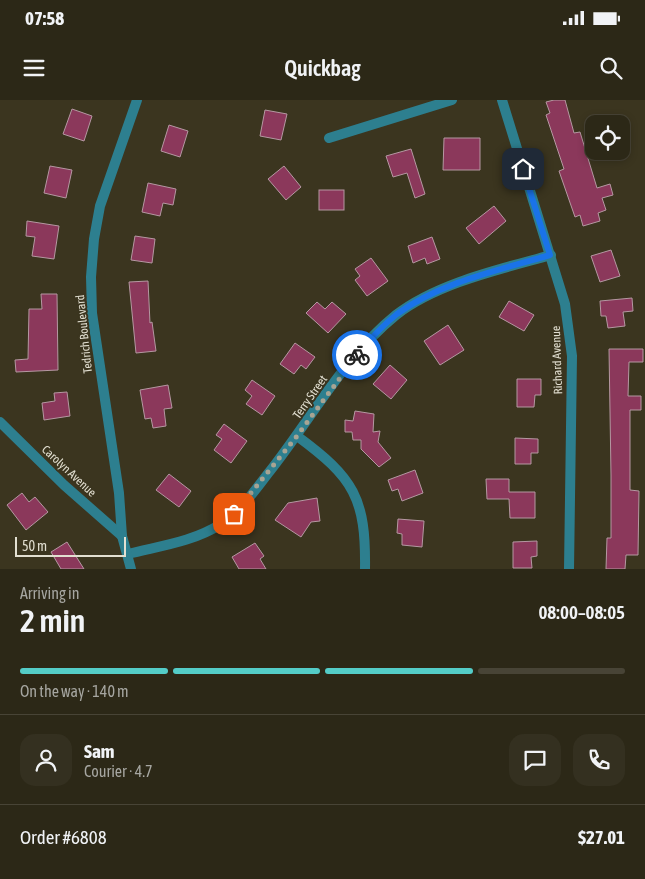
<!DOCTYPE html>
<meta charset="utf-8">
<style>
:root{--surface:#2c2817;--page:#343020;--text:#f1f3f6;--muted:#a6a6a1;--line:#484436;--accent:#54cdc8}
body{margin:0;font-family:"Asap Condensed",sans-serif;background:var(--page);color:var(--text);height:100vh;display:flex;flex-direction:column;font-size:19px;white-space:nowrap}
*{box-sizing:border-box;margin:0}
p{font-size:16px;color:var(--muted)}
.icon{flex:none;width:28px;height:28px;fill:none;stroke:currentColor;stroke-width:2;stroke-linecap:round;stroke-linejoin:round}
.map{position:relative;height:469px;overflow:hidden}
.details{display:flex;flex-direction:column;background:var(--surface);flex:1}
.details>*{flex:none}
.tools{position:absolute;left:585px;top:15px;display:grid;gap:10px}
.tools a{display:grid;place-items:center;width:45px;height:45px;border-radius:10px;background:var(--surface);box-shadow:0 2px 8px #0003,0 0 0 1px var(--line);font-size:25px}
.scale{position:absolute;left:15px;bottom:12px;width:111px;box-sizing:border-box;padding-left:5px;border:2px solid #e2dfd1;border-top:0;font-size:14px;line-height:18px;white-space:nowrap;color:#e2dfd1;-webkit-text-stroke:4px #3b351f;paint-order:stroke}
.pin{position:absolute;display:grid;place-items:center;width:42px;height:42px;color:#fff;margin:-21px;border-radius:10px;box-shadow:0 2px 8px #0006}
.courier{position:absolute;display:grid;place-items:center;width:50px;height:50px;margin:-25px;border:4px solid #1a73e8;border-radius:50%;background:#fff;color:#222;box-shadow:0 1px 6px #0007}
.headline em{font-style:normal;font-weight:600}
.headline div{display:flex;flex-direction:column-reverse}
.headline{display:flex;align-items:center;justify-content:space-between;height:85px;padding:0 20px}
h1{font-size:32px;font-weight:600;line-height:38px}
.bar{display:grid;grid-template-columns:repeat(4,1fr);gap:8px 5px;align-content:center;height:60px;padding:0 20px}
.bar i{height:6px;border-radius:4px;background:var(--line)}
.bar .active{background:var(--accent)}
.bar p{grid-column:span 4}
.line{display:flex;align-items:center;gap:12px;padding:0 20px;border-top:1px solid var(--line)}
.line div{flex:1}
.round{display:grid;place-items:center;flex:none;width:52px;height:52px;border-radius:15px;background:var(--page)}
.status{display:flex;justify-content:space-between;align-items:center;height:35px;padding:0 25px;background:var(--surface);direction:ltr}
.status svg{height:14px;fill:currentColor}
header{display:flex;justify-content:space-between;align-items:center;height:65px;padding:0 20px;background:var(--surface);font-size:22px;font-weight:600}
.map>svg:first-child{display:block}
</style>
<div class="status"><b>07:58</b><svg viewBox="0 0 49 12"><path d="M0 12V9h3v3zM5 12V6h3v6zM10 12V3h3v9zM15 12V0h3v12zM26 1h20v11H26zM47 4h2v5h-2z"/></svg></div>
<header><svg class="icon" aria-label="menu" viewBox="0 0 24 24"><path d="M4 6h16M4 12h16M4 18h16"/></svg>Quickbag<svg class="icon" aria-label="search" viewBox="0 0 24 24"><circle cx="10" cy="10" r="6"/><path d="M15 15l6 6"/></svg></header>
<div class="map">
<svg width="645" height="469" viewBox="0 0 645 469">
<rect width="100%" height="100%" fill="#3b351f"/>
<!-- building -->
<g fill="#8b385b" stroke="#b598a2">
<path d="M554 0H565L574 33 580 32 597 88 610 84 613 95 602 98 606 110 598 113 600 121 583 126 580 115 575 117 559 71 564 69 546 15 550 13 546 2Z"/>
<path d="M72 9 92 16 84 41 63 34Z"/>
<path d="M265 10 287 14 281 40 260 36Z"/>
<path d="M169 25 188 31 180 57 161 51Z"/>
<path d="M444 38H480V70H443Z"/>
<path d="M411 49 425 94 415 98 407 73 393 77 386 56Z"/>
<path d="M50 66 72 70 66 98 44 93Z"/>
<path d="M284 66 301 87 286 100 268 79Z"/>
<path d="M148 83 176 89 173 105 163 103 160 116 142 112Z"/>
<rect x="319" y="90" width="25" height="20"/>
<path d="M494 106 506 121 479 144 466 128Z"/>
<path d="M27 121 59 126 54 159 32 156 35 137 26 136Z"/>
<path d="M135 136 155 139 152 163 131 160Z"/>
<path d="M432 137 440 159 427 164 425 158 413 163 408 146Z"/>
<path d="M611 150 620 176 600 182 591 156Z"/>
<path d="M371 158 388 181 367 196 355 180 360 176 355 169Z"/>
<path d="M148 181 150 223 152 222 156 251 136 253 129 182Z"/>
<path d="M41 194H57L58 270 16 272 15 260 28 259 29 209H42Z"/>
<path d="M632 198 633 211 623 212 625 226 608 228 606 216H601L600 201Z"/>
<path d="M509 201 534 215 524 231 499 217Z"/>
<path d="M317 202 325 209 332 202 346 214 328 233 306 213Z"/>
<path d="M448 225 464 250 440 265 424 241Z"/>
<path d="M295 243 315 257 306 269 301 265 294 274 280 264Z"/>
<path d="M609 249H643V262H629L628 296H641V310H630V390L639 391 638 455H626L625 469H606L607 438H611V375Z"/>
<path d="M390 265 407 280 391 299 373 284Z"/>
<path d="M517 279H541V295H535L534 307H517Z"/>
<path d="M252 280 275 296 262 315 246 304 252 296 245 290Z"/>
<path d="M168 285 172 308 164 309 166 326 153 328 151 318 145 319 140 290Z"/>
<path d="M67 292 70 316 44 320 42 303 55 301 54 293Z"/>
<path d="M355 311 374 314 373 332 380 331 378 342 391 358 379 367 361 349V340H353L352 332H345V320L353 321Z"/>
<path d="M224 324 247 341 231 363 214 350 222 339 216 335Z"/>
<path d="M515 338 538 339V353H531V364H515Z"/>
<path d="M415 370 423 393 402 401 398 389 392 391 388 380Z"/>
<path d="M169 374 191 391 179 407 156 390Z"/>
<path d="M486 379H509V392H535V418H510L509 399H487Z"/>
<path d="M22 393 29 402 35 397 48 412 26 430 7 405Z"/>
<path d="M317 398 320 421 311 422 301 437 275 420 288 403Z"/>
<path d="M398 419 424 421 422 447 402 445V434L397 433Z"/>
<path d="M537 441V456L531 457 532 468H513V442Z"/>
<path d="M67 442 84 469H61L51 452Z"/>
<path d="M255 443 264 456 260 459 266 469H239L232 457Z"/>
</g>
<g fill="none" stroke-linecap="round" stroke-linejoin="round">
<!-- minor -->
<g stroke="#2d7f8f" stroke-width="10">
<path d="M502 0 565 204 572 256 569 469"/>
<path d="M329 38 452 0"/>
<path d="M0 322 64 385 122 436"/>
<path d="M297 336C354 378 366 398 365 469"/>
<path d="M128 454C159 446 193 442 221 424 241 411 255 390 270 371 311 319 344 257 396 215 437 183 501 169 551 155"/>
<path d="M131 469 122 436 119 393 92 213 91 177 94 139 100 106 137 0"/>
</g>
</g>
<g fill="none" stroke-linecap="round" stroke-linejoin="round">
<!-- done -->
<path stroke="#a8a493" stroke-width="5" stroke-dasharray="0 9" d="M234 414 297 336 357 255"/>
<!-- route -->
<path stroke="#1a73e8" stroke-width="6" d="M357 255C369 240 382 226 397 214 441 182 499 170 550 155L523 69"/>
</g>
<g text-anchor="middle" stroke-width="4" stroke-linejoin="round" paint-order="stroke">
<!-- street labels -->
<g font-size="12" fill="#e2dfd1" stroke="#3b351f">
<text transform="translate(84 234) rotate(-96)" y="4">Tedrich Boulevard</text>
<text transform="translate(557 260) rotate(-92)" y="4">Richard Avenue</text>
<text transform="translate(310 297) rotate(-55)" y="4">Terry Street</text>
<text transform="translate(69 371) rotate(43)" y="4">Carolyn Avenue</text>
</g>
</g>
</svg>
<div class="tools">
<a><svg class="icon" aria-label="locate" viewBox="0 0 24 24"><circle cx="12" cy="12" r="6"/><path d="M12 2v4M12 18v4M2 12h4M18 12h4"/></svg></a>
</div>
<div class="scale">50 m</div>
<div class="pin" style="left:234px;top:414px;background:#ea580c"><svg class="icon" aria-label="bag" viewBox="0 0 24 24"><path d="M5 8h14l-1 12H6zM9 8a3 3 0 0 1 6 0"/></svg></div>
<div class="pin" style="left:523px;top:69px;background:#1f2937"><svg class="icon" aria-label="home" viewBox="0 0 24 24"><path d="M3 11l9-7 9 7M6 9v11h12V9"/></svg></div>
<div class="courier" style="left:357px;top:255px"><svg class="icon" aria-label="bike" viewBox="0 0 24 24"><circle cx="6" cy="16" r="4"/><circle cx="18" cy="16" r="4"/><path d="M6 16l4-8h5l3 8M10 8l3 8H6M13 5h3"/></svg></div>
</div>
<section class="details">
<div class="headline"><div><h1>2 min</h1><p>Arriving in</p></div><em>08:00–08:05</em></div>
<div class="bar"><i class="active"></i><i class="active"></i><i class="active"></i><i></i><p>On the way · 140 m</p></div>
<div class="line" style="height:90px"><a class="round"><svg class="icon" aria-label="person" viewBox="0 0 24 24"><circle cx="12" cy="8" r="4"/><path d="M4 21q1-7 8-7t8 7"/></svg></a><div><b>Sam</b><p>Courier · 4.7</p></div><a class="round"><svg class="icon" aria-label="chat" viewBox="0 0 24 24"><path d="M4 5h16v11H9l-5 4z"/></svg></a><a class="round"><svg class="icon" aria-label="phone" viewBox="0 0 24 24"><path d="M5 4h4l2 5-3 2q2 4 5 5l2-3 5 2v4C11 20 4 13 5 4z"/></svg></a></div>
<div class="line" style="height:65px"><div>Order #6808</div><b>$27.01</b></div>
</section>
